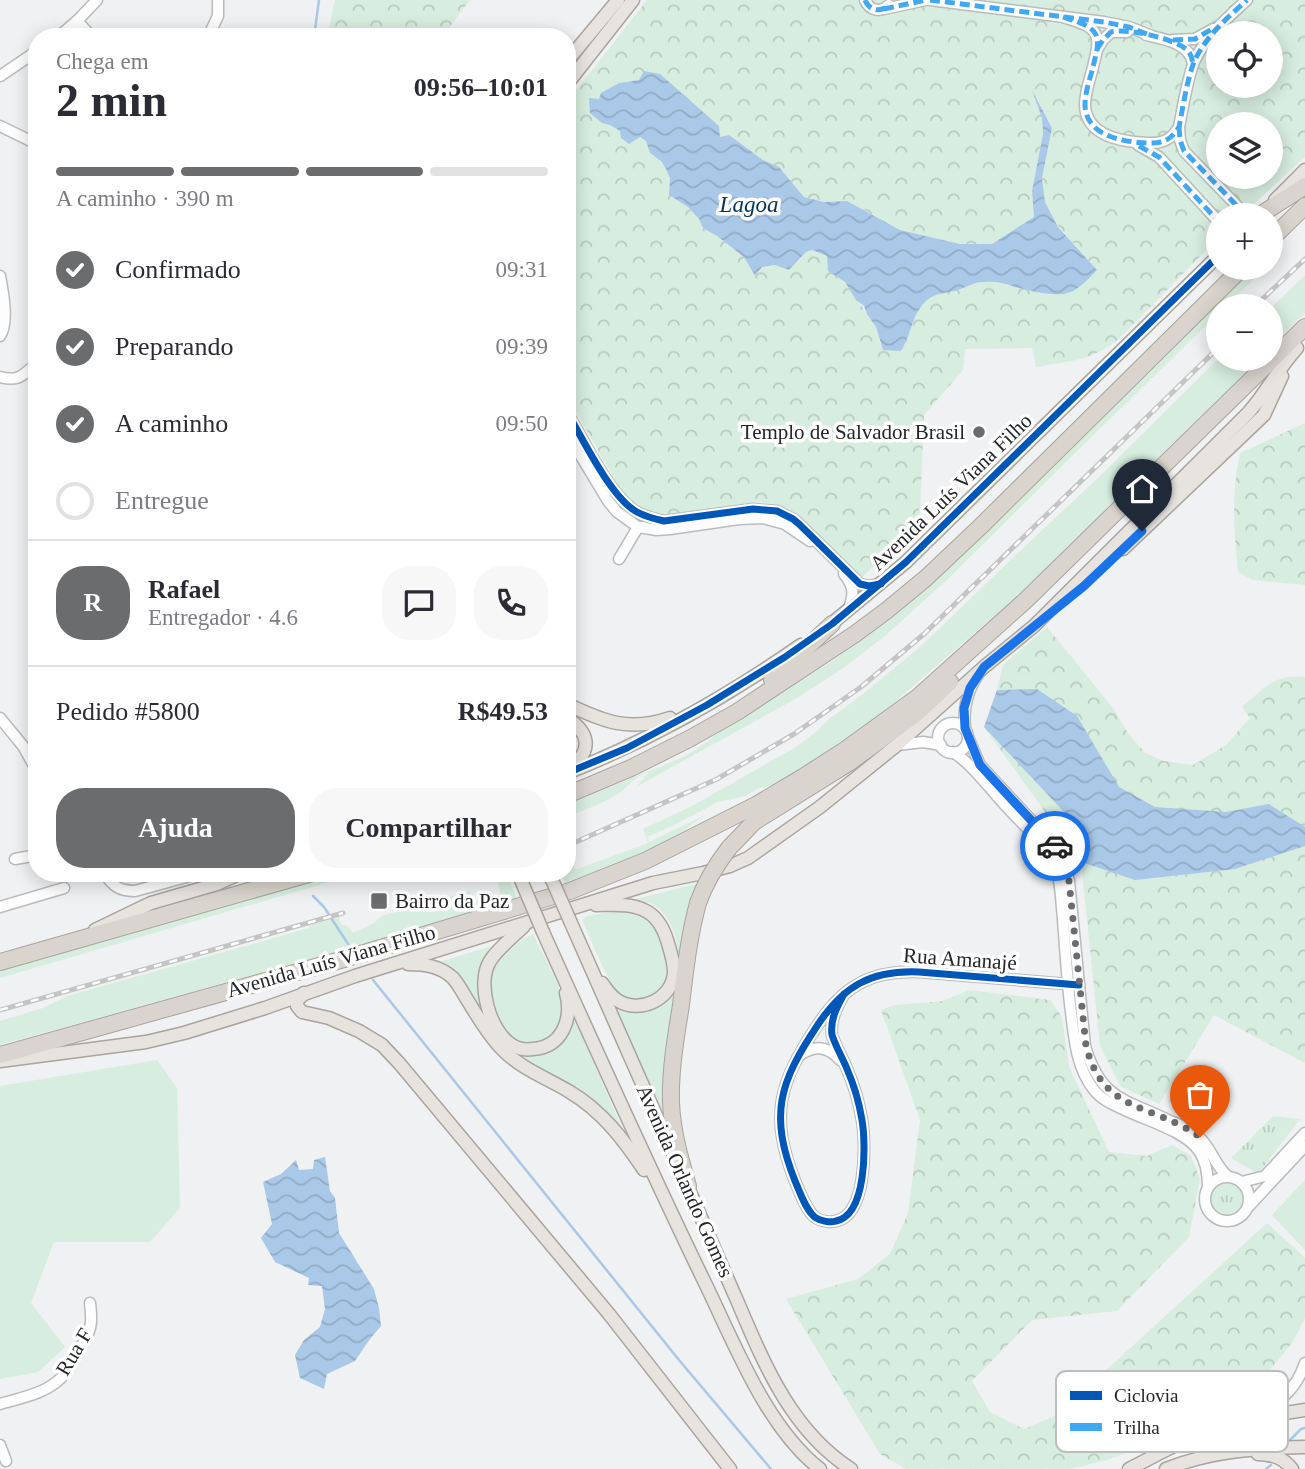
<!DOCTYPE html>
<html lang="pt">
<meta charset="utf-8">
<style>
:root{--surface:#fff;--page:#f7f7f7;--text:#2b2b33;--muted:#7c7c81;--line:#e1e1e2;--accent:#6b6c6e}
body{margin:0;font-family:Georgia,serif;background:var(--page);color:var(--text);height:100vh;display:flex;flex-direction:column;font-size:26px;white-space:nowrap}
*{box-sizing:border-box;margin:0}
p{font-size:23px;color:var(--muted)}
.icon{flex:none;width:38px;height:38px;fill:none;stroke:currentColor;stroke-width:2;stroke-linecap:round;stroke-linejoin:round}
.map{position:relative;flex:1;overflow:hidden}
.side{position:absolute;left:28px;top:28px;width:548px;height:854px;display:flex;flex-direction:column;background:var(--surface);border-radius:28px;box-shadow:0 4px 18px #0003}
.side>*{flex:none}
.buttons{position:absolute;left:1206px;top:21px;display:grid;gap:14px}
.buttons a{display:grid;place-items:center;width:77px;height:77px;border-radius:50%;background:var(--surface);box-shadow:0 4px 18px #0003;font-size:35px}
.pin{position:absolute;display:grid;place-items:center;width:60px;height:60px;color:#fff;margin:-72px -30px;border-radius:50% 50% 50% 0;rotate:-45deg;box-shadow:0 0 7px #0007}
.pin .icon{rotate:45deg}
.courier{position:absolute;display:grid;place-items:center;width:70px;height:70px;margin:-35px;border:5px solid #1a73e8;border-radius:50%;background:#fff;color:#222;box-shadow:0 2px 9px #0007}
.summary em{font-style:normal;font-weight:700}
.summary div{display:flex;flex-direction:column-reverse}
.summary{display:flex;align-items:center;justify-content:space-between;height:119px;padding:0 28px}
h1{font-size:46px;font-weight:700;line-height:52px}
.bar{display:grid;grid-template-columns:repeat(4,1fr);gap:10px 7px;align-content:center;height:84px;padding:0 28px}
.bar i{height:9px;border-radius:5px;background:var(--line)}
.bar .current{background:var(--accent)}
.bar p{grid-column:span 4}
.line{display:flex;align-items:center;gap:18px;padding:0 28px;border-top:2px solid var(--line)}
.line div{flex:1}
.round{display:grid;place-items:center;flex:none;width:74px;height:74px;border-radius:28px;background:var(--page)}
ol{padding:0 28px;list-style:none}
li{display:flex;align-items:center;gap:21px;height:77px}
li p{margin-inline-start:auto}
li .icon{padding:7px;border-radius:50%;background:var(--accent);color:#fff;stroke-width:4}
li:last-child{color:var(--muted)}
li i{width:38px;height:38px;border:4px solid var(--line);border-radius:50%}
.primary-button{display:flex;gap:14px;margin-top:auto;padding:14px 28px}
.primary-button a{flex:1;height:80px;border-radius:28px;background:var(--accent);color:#fff;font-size:28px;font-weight:700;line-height:80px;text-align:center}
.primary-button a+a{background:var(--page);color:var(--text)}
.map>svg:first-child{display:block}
</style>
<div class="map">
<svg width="1305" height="1469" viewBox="0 0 1305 1469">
<defs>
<pattern id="forest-crowns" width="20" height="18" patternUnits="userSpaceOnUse" patternTransform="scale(1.75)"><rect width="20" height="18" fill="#d7eddf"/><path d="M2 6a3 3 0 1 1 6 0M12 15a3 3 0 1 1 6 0" fill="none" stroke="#b8cbbf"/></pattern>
<pattern id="park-tufts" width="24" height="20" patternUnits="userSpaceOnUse" patternTransform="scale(1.75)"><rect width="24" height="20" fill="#d7eddf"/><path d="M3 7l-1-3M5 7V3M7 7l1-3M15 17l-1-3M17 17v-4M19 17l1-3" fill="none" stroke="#b8cbbf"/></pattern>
<pattern id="water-waves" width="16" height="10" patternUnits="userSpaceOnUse" patternTransform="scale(1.75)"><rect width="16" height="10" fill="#aac8e7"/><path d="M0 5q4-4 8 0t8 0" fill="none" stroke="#92acc6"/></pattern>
</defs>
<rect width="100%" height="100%" fill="#eff1f3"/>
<!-- grass -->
<g fill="#d7eddf">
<path d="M1255 268H1265L1226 306H1218V314L1076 452 949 578 886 635 842 669 797 698 636 787 649 772C632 777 631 785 618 794 602 804 584 810 567 817V805C591 795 615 785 639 775 667 764 694 755 716 734L835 659 918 595 957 561 1189 331Z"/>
<path d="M1305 275V313L1271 347V308Z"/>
<path d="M1218 359H1259L1144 476 1054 564 873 721 832 750 775 785 759 788 745 796 718 802 672 826 647 837 649 842 705 815 680 833 654 849 566 884 375 941 0 1045V1021L43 1008 67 996 309 928 308 926 339 917 341 925H346L353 933 374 923 382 916 470 891 473 902 500 894 498 883 500 879 508 878 517 898 565 884 561 873H567V856L569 855 575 870 648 843 643 829 692 806 796 747 817 731 828 720 863 694 920 647 1021 550 1098 478Z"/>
<path d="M337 873H360L0 978V969Z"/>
<path d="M700 883 670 1134 612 1003C623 1006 638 1012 649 1010 656 1009 653 1009 659 1005 665 1001 671 998 675 990 686 967 677 918 654 905 647 901 639 901 632 900Z"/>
<path d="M617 911C627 912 638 912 648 918 664 929 674 970 664 987 660 996 651 998 642 999 632 1001 625 1000 618 992 605 977 591 939 582 920L587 916Z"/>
<path d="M533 934C541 951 558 981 562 998 566 1019 557 1045 531 1044 526 1043 521 1043 516 1040 505 1034 500 1020 496 1009 494 1001 488 991 488 983 488 959 515 943 533 934Z"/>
<path d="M498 944 482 968 499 1036 541 1051 573 1015 627 1140 552 1078 506 1048 436 963Z"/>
<path d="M157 1060 177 1088 180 1208 150 1242H54L31 1303 65 1347 38 1372 0 1379V1086Z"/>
<path d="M1305 1180V1250L1272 1215Z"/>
</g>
<!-- forest -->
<g fill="url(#forest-crowns)" fill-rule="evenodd">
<path d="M335 0H470L442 37H408L396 30 395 37H327Z"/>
<path d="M647 0H1305V157L1242 215H1218V238L1119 339C1092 361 1069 361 1036 367L1032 348 965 349 963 370 924 415 920 513 910 531 862 577 794 512 775 504 756 502 674 514H660L646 511 635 505 623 494 567 396V102ZM1218 33H1270V86H1218ZM639 80 720 137 729 135 763 160 779 167 804 197 824 202 847 201 900 230 960 244H992L1034 218 1032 191 1043 134 1042 118 1035 95 1052 128 1042 178 1045 202 1058 226 1097 270 1053 295C1042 293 1031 291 1020 288 1007 285 997 280 983 282 973 283 966 288 957 290 951 292 946 291 940 292 918 298 911 325 905 345L880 344C879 327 866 311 856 299 851 293 849 286 843 281 838 277 833 274 828 271V256L812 250 806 252 798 262 762 267 755 276 744 257 717 236 703 228 699 219 688 207 669 195 670 178 666 169 661 161 650 152 646 141 640 137 634 140 610 125 602 123 599 99 619 83ZM1218 124H1270V177H1218Z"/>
<path d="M1305 423V585L1253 580 1238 572C1234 532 1231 493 1240 453Z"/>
<path d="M1047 627 1113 708 1128 733 1145 753 1164 761 1193 765 1226 745 1250 718 1242 707C1263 689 1275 673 1305 677V1063L1214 1015 1159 1104 1121 1087 1100 1046 1081 862 984 727 997 690 1003 665Z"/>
<path d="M970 990 1050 1000 1062 1017 1069 1067 1109 1152 1147 1156 1172 1145 1191 1156 1200 1179 1189 1237 1117 1311 1032 1320 972 1381 990 1412 1024 1429 1057 1415 1267 1223 1305 1258V1318L1292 1343 1234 1414 1107 1460 1070 1469H906L880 1454 786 1299 858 1279 890 1254 908 1213 920 1120 881 1010 896 1005 942 1001Z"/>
</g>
<!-- park -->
<g fill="url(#park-tufts)">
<path d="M1273 1116 1300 1119 1258 1174 1231 1158Z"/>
<circle cx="1227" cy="1199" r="18"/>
</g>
<!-- water -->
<g fill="url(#water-waves)">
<path d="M644 71 660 74 719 126 720 137 729 135 763 160 779 167 804 197 824 202 847 201 900 230 960 244H992L1034 217 1032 191 1043 134 1042 118 1032 90 1052 128 1042 178 1045 202 1058 227 1097 270C1075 293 1069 298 1036 292 1029 290 1022 289 1015 287 1005 283 995 281 984 282 974 282 967 287 958 290 945 294 934 292 924 303 911 317 911 336 901 351L883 350 876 327 867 314 864 306 856 300 845 282 828 271 827 256 812 250 806 252 789 270 775 265 762 267 755 276 744 257 717 236 703 228 699 219 688 207 669 195 670 178 666 169 661 161 650 153 646 141 640 137 629 144 621 138 620 131 610 125 602 123 590 113 589 98 599 99 601 93 619 83 639 80Z"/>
<path d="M1037 689 1077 716 1119 787 1155 807 1226 812 1269 804 1305 827V846L1235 869 1135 880 1081 862 1066 814 984 727 997 690Z"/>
<path d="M325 1157 330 1191 335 1198 339 1233 374 1289 379 1308 381 1326 370 1339 355 1361 327 1374 324 1389 300 1378 295 1355 304 1340 320 1327 325 1309 322 1286 308 1285 309 1278 275 1262 261 1238 272 1224 263 1182 281 1174 296 1160 299 1170 313 1169 314 1160Z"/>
</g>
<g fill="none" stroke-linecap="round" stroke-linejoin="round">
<!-- stream -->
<g stroke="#aac8e7" stroke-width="2.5">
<path d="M314 37 319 0"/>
<path d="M313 896 324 907 350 947"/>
<path d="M373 980 679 1360 771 1469"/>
<path d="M1290 1440 1301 1429 1305 1428"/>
<path d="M1266 1469 1271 1465"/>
</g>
<defs>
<g id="minor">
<path d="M865 0C870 11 880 13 889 5"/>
<path d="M930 0 1104 22 1129 27 1152 36"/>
<path d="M884 9 926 0"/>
<path d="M1063 17C1074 21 1091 24 1096 35 1100 45 1095 57 1093 67 1090 79 1085 92 1085 105 1086 136 1122 142 1148 143 1163 144 1172 139 1179 127 1183 107 1187 80 1194 62 1205 37 1227 18 1247 0"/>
<path d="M77 21 92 37"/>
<path d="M1146 35C1164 39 1190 43 1193 64"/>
<path d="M58 37 77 21 97 0"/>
<path d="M208 37 218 16V0"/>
<path d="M1172 40 1195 39 1213 29"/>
<path d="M1098 48 1103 40 1111 32H1127"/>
<path d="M0 76 37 51"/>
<path d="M0 126 37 144"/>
<path d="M1179 128 1180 140 1184 151 1240 209 1247 213 1260 215"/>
<path d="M1138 145 1159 157 1218 221"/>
<path d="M0 276C3 292 9 323 0 336"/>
<path d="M0 377C19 382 23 375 37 363"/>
<path d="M567 412C583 439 611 498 637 512 646 517 655 519 664 521L753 509 777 511 793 519 799 524 860 584 869 586 881 584"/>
<path d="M567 433 608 501 617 512 638 527 657 530 670 529 739 519 763 518 785 524 810 541"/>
<path d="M619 559 638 527H643"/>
<path d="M844 574C855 587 854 596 848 611"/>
<path d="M0 718 23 746 37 771"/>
<circle cx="953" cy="738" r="15"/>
<path d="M965 728C963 708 967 691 978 675"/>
<path d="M968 737 980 765 1054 845 1065 866 1069 881 1085 1046C1101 1101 1126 1099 1170 1121 1180 1125 1191 1129 1199 1137 1211 1148 1215 1165 1227 1176"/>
<path d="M897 745 923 742 941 745"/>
<path d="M953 752C973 765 989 788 1005 805 1019 821 1045 843 1054 862 1061 879 1061 900 1063 919 1065 948 1067 976 1070 1004 1074 1034 1075 1066 1094 1090 1102 1100 1114 1105 1125 1110 1146 1120 1187 1132 1199 1151 1206 1161 1208 1175 1208 1187"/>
<path d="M15 859 37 855"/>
<path d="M104 873C113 886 119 891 135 891L201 873"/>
<path d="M0 907 64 888"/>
<path d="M844 994C837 1007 830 1019 832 1035 836 1047 842 1057 847 1069 854 1085 859 1102 862 1120 866 1144 867 1215 836 1221 830 1223 821 1221 816 1218 806 1211 800 1192 795 1181 769 1115 779 1083 817 1026 843 986 871 970 919 972L1079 985"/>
<path d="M800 1055C815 1045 828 1046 840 1060"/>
<circle cx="1227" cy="1199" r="22"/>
<path d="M1242 1182 1265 1176 1305 1133"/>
<path d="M1248 1207 1305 1146"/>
<path d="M0 1404C20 1398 45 1394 61 1378 69 1370 74 1360 79 1350 91 1331 93 1325 90 1303"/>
<path d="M1249 1417C1276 1405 1295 1393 1305 1363"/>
<path d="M0 1445 6 1461"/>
</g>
<g id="major">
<path d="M567 61 618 0"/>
<path d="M567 84 633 0"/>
<path d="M1275 200 1305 170"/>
<path d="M1123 549 1264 415 1282 376"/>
<path d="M825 629 906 562 1218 256"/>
<path d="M567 704C604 722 630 732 670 718"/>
<path d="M567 718C589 732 593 750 571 767"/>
<path d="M567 773C650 740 728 696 801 645"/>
<path d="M596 905C612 905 630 903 644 910 657 916 663 927 667 940 670 950 674 961 674 972 673 999 639 1015 617 1000 611 996 606 989 602 983"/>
<path d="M571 923 674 1156"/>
<path d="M524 926C513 937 498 948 490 961 476 983 490 1032 512 1045 518 1049 526 1050 533 1049 562 1047 573 1019 566 993"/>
<path d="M95 930 151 903 217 884 241 873"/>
<path d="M543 932C596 1050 649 1168 706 1285 735 1345 767 1428 820 1469"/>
<path d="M408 964C425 964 440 966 453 978 459 985 463 993 468 1001 478 1017 488 1035 502 1049 521 1069 547 1078 570 1092 602 1111 624 1140 644 1170"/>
<path d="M304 993 297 1001V1006L302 1012 329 1018 359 1031 382 1045 399 1063 609 1314 730 1469"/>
<path d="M0 1061 146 1042 184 1033 265 1008 355 976 653 883 703 873 730 866 748 858 820 807 897 745 984 667 1034 626 1249 412C1267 391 1279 368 1297 348"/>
<path d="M684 1179C702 1218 718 1258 736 1298 763 1361 790 1430 851 1469"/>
<path d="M1258 1454C1273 1455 1283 1457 1292 1469"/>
<path d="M1129 1469C1145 1461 1161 1452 1178 1444 1216 1426 1264 1416 1305 1410"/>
<path d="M1166 1469C1210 1451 1258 1448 1305 1447"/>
</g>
<g id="highway">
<path d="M1260 215 1305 186"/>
<path d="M1270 240 1305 206"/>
<path d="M772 680 832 624"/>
<path d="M567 795 631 768 689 739 737 712 855 634 886 611 926 578 981 526 1242 268"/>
<path d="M729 848 754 822 850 762 917 713 950 682"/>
<path d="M0 962 312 873"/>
<path d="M0 1055 344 959 570 891 645 861 756 805 803 777 845 750 918 697 1026 600 1305 327"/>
<path d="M688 1186C680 1158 672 1131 671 1102 670 1070 676 1036 681 1005 685 971 689 936 698 903"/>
</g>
</defs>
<!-- minor casing -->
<use href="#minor" stroke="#b9bbbd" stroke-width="13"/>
<!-- major casing -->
<use href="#major" stroke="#a9a49d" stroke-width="15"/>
<!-- highway casing -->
<use href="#highway" stroke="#a9a49d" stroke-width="18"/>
<!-- minor -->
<use href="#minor" stroke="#fdfdfd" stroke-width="10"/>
<!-- major -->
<use href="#major" stroke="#e7e4e0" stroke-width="12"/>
<!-- highway -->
<use href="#highway" stroke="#d9d4cd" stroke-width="16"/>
<defs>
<g id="rail">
<path d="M1255 306 1305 259"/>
<path d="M567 846 717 779 794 734 861 687 924 634 1218 348"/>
<path d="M0 1010 343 913"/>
</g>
</defs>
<!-- rail casing -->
<use href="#rail" stroke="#c4c4c4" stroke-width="5"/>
<!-- rail -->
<use href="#rail" stroke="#fff" stroke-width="2.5" stroke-dasharray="8" stroke-linecap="butt"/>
<defs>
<g id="major-bridge">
<path d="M518 873 543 932"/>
<path d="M549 873 571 923"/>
</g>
<path id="highway-bridge" d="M698 903C705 883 716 865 729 848"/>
</defs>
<!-- major-bridge casing -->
<use href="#major-bridge" stroke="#a9a49d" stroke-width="15" stroke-linecap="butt"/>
<!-- highway-bridge casing -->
<use href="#highway-bridge" stroke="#a9a49d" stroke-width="18" stroke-linecap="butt"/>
<!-- major-bridge -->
<use href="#major-bridge" stroke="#e7e4e0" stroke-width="12"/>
<!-- highway-bridge -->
<use href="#highway-bridge" stroke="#d9d4cd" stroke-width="16"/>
<!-- quiet -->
<g stroke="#3fa9f5" stroke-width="5" stroke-dasharray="10 5" stroke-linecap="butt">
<path d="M865 0C869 10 879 13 888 6"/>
<path d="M930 0 1104 22 1129 27 1152 36"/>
<path d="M884 9 926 0"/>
<path d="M1063 17C1074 21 1091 24 1096 35 1100 45 1095 57 1093 67 1090 79 1085 92 1085 105 1086 136 1122 142 1148 143 1163 144 1172 139 1179 127 1183 107 1187 80 1194 62 1205 37 1227 18 1247 0"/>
<path d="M1173 40 1195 39 1212 29"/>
<path d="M1097 49 1103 40 1111 32C1128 28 1172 38 1186 49 1191 53 1192 58 1193 64"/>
<path d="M1179 127 1180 140 1184 151 1240 209 1247 213 1260 215"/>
<path d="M1139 146 1159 157 1218 221"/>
</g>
<defs>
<g id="cycleway">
<path d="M567 412C583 439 611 498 637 512 646 517 655 519 664 521L753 509 777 511 793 519 799 524 860 584 869 586 881 584"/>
<path d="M567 773 627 748 707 705 785 657 832 624 906 562 1218 256"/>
<path d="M844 994C837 1007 830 1019 832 1035 836 1047 842 1057 847 1069 854 1085 859 1102 862 1120 866 1144 867 1215 836 1221 830 1223 821 1221 816 1218 806 1211 800 1192 795 1181 769 1115 779 1083 817 1026 843 986 871 970 919 972L1079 985"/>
</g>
</defs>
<!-- cycleway casing -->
<use href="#cycleway" stroke="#fff" stroke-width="11"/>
<!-- cycleway -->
<use href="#cycleway" stroke="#0057b8" stroke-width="7"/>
</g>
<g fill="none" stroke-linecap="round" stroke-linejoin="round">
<!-- done -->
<path stroke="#6b6c6e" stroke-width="7" stroke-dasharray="0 12.6" d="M1055 846 1065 866 1069 881 1086 1046C1104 1115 1151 1102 1200 1137"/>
<!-- route -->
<path stroke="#1a73e8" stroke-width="9" d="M1055 846 980 765 965 728 964 708 970 688 984 667 1084 586 1142 531"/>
</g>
<!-- markers -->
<g fill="#6b6c6e" stroke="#fff" stroke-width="2.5">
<circle cx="979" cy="432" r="7"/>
<rect x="370" y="892" width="18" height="18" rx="3.5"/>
</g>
<g text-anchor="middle" stroke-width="7" stroke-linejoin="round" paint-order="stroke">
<!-- poi labels -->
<g font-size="21" fill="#242527" stroke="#fff" text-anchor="end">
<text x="965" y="439">Templo de Salvador Brasil</text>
<text x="395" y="908" text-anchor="start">Bairro da Paz</text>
</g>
<!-- street labels -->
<g font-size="21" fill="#242527" stroke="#fff">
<text transform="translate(951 492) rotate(-44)" y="7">Avenida Luís Viana Filho</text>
<text transform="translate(960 959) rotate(4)" y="7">Rua Amanajé</text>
<text transform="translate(331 961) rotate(-16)" y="7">Avenida Luís Viana Filho</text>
<text transform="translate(685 1181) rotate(66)" y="7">Avenida Orlando Gomes</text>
<text transform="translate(74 1352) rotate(-59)" y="7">Rua F</text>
</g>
<!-- water labels -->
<g font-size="23" font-style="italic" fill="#01345b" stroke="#fff">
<text x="749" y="212">Lagoa</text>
</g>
</g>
<!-- legend -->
<rect x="1056" y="1371" width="232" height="81" rx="10" fill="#fff" stroke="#bdbebe" stroke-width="2"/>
<rect x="1070" y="1391" width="32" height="9" fill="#0057b8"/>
<rect x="1070" y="1423" width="32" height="8" fill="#3fa9f5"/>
<g font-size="19" fill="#242527">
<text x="1114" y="1402">Ciclovia</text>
<text x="1114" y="1434">Trilha</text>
</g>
</svg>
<div class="buttons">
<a><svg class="icon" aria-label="locate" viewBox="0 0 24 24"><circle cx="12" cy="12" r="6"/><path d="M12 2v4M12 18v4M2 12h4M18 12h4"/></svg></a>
<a><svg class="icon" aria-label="layers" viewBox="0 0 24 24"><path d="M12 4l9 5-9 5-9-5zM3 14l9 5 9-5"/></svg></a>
<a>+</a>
<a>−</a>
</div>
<div class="pin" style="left:1200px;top:1137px;background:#ea580c"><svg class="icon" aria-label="bag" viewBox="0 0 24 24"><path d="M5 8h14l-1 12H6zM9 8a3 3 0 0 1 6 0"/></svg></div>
<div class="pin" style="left:1142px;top:531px;background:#1f2937"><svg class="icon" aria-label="home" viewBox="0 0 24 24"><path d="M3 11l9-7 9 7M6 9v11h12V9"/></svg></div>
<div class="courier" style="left:1055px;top:846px"><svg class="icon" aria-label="car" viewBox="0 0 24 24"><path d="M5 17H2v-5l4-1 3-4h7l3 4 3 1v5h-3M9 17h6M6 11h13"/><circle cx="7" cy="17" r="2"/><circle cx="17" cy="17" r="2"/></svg></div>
<section class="side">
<div class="summary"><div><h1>2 min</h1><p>Chega em</p></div><em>09:56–10:01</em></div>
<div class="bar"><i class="current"></i><i class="current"></i><i class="current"></i><i></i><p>A caminho · 390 m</p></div>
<ol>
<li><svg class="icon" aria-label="check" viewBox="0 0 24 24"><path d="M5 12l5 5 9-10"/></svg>Confirmado<p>09:31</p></li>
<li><svg class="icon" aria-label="check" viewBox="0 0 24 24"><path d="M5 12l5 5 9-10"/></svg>Preparando<p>09:39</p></li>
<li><svg class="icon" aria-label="check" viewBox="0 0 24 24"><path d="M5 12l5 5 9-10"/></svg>A caminho<p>09:50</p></li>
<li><i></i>Entregue</li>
</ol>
<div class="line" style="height:126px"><b class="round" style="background:var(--accent);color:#fff">R</b><div><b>Rafael</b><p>Entregador · 4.6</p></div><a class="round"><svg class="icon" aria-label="chat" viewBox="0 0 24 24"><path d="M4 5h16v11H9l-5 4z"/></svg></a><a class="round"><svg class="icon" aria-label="phone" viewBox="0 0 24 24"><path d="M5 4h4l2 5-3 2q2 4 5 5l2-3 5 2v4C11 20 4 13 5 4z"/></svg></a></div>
<div class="line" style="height:91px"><div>Pedido #5800</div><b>R$49.53</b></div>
<div class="primary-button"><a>Ajuda</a><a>Compartilhar</a></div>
</section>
</div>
